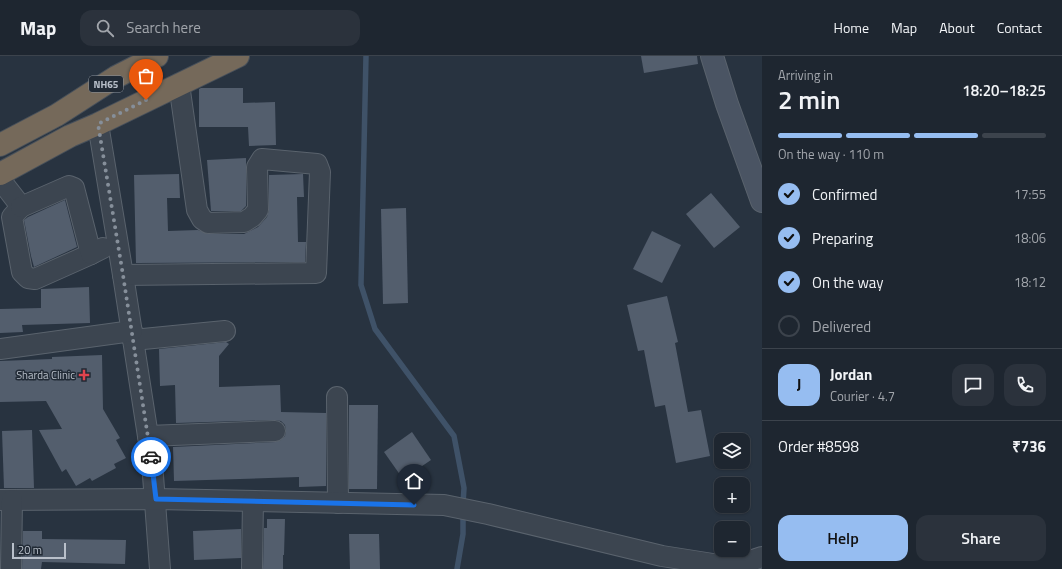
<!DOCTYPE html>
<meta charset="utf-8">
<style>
:root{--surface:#1e2630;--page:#2b323c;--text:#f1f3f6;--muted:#a1a5ab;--line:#3c434c;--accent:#96bdf1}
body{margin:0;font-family:"Titillium Web",sans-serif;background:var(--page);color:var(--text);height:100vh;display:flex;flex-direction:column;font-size:15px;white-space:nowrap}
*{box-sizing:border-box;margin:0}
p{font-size:13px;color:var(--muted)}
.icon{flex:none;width:22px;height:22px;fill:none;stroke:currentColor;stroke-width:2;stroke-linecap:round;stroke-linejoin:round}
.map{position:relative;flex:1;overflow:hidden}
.panel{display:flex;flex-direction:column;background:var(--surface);width:300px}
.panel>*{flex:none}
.controls{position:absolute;left:714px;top:377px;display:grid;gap:8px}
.controls a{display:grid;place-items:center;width:36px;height:36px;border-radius:8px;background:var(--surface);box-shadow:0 1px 3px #0004,0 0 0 1px var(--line);font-size:20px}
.scale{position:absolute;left:12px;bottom:10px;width:54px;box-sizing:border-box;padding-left:4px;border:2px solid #b9c0ca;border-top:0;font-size:11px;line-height:14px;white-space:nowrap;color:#b9c0ca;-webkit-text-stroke:3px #212a35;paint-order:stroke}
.pin{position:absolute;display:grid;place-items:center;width:34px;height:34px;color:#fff;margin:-41px -17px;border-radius:50% 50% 50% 0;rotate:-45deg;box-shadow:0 0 4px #0007}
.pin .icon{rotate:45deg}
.courier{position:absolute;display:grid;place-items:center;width:40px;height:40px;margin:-20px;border:3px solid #1a73e8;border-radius:50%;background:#fff;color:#222;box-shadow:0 1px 5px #0007}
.overview em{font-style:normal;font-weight:600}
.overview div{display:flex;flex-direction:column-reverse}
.overview{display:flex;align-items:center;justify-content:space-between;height:68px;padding:0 16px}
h1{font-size:26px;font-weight:600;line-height:30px}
.bar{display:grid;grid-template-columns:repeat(4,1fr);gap:6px 4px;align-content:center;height:48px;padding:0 16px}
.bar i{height:5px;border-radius:3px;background:var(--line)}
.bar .selected{background:var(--accent)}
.bar p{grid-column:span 4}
.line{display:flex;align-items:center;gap:10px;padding:0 16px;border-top:1px solid var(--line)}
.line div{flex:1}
.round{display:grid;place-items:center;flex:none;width:42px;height:42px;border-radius:12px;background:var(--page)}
ol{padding:0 16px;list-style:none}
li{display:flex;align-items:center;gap:12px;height:44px}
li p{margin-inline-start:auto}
li .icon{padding:4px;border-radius:50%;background:var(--accent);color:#111;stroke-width:4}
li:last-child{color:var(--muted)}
li i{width:22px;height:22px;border:2px solid var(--line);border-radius:50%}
.action{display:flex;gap:8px;margin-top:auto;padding:8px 16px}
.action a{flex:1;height:46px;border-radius:12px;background:var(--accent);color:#111;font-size:16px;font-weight:600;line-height:46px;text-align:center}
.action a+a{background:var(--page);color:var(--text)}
header{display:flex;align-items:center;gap:24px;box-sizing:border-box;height:56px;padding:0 20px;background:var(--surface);border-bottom:1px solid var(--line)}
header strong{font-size:19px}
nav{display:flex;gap:22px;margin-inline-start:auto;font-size:14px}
.search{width:280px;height:36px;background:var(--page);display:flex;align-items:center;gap:10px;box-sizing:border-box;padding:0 14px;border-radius:12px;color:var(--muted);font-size:15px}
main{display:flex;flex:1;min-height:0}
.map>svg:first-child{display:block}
</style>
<header>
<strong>Map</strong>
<div class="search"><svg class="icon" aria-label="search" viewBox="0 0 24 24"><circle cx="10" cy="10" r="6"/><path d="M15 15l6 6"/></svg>Search here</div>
<nav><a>Home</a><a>Map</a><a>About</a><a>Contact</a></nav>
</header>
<main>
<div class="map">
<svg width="762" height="513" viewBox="0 0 762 513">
<rect width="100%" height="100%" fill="#283340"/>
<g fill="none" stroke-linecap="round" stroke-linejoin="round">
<!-- stream -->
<g stroke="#3f5268" stroke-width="5.5">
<path d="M366 0 361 229 375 273 454 380 464 432 463 448"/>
<path d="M457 513 463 478V457"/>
</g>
</g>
<!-- building -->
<g fill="#535e6d">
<path d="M641 0H697L698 8 644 17Z"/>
<path d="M201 32H243V47L275 46 276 89 249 90 248 71H199V33Z"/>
<path d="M246 102V150L241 155H211L207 104Z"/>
<path d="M179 118 180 142H167L168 175 198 174 208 178H244L258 171 267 161 269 154V119L303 118 304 141H297L298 186H306L305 206 136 207 134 119Z"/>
<path d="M711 137 740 171 714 192 686 158Z"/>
<path d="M65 144 77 191 34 211 31 200 24 164 28 161Z"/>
<path d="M406 152 408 247 383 248 381 153Z"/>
<path d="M652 175 681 189 662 227 633 213Z"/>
<path d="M89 231 90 267 22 269 23 276 0 277V253L41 252V233Z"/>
<path d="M667 240 678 286 675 287 688 356 701 354 710 400 676 407 665 349 655 351 644 294 638 295 627 249Z"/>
<path d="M226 286 229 288 219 300V331L280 329 281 356 326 357V430L299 431V421L174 425 173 391 275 386 281 384 285 380 286 375 285 369 281 365 275 364 176 367 175 329 160 330 159 293Z"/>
<path d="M102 299 103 353 120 382 116 384 126 402 114 408 116 412 92 425 90 422 76 430 66 413 62 416 39 374 62 373 46 345 0 346V305L52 303V301Z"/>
<path d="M349 349H378L377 433H349Z"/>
<path d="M32 374 34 432H4L2 375Z"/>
<path d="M412 376 431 404 403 423 384 396Z"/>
<path d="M267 463H285L284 499H283V513H263L264 472H267Z"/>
<path d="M241 473V502L194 504 193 475Z"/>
<path d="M23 475H42V483L126 484 125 508 42 506 41 513H22Z"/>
<path d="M349 478H379L380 513H350Z"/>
</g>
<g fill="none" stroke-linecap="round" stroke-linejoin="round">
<defs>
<g id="street">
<path d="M98 68 123 219 152 406 160 513"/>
<path d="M2 126 16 144 21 151 12 161 22 216 28 222 35 223 91 198"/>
<path d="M21 151 69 130 74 132 91 198 103 192"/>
<path d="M123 219 316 217 320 116 317 108 262 103 257 111 258 154 252 161 244 166 208 167 202 163 197 154 179 28"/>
<path d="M133 284 225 275"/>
<path d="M0 293 132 275"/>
<path d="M337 341 338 447"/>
<path d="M148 380 275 375"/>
<path d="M0 444 156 443 444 449 488 458 662 500 732 511 762 501"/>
<path d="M252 511 253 445"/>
<path d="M11 513 12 444"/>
</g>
<path id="secondary" d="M712 0 727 48 762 145"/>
<g id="highway">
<path d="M0 89 57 59 116 21 157 0"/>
<path d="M0 118 70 80 98 68 238 0"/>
</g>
</defs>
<!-- street casing -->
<use href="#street" stroke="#5a636d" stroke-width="22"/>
<!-- secondary casing -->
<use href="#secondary" stroke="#5a636d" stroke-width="24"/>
<!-- highway casing -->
<use href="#highway" stroke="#47505a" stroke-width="24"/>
<!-- street -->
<use href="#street" stroke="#3c4550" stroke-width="20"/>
<!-- secondary -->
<use href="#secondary" stroke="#4a5463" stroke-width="22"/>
<!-- highway -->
<use href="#highway" stroke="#75695a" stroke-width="22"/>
</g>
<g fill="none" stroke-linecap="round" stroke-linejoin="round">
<!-- done -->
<path stroke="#868f9a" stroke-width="4" stroke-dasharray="0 7.2" d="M146 44 98 68 123 219 151 401"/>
<!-- route -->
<path stroke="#1a73e8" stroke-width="5" d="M151 401 156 443 414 449"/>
</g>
<!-- markers -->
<path fill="#e0444e" stroke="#212a35" stroke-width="1.5" d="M82 313h4v4h4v4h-4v4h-4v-4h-4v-4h4z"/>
<g text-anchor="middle" stroke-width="3" stroke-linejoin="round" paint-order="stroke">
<!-- shield labels -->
<rect fill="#212a35" stroke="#8b939d" stroke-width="1" x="89" y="20" width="34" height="16" rx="3"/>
<g font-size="10" font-weight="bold" fill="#b9c0ca">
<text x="106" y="32">NH65</text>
</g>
<!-- poi labels -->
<g font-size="11" fill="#b9c0ca" stroke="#212a35" text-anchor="end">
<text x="75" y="323">Sharda Clinic</text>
</g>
</g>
</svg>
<div class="controls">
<a><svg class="icon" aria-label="layers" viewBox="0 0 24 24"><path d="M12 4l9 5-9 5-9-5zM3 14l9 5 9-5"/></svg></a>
<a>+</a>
<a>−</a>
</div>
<div class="scale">20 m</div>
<div class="pin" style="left:146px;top:44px;background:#ea580c"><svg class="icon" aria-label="bag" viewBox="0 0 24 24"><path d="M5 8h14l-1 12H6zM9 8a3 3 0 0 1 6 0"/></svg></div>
<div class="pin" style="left:414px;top:449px;background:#1f2937"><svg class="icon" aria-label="home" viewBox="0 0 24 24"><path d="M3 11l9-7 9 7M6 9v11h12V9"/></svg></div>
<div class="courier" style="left:151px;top:401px"><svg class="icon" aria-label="car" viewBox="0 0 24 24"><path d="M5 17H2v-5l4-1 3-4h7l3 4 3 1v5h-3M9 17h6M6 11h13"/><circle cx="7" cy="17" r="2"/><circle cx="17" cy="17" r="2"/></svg></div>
</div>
<section class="panel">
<div class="overview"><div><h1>2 min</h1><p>Arriving in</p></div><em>18:20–18:25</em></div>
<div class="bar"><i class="selected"></i><i class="selected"></i><i class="selected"></i><i></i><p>On the way · 110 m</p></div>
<ol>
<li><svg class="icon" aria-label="check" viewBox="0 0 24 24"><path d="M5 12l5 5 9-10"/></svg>Confirmed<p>17:55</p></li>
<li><svg class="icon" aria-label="check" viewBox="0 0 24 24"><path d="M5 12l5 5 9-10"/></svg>Preparing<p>18:06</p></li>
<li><svg class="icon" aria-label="check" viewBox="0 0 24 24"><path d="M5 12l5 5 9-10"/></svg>On the way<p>18:12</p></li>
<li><i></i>Delivered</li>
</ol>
<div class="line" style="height:72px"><b class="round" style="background:var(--accent);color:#111">J</b><div><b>Jordan</b><p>Courier · 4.7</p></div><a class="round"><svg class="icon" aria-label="chat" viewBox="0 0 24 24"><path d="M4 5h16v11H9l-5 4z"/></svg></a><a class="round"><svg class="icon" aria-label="phone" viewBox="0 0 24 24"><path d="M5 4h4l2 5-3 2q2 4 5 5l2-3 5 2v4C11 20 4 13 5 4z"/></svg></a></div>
<div class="line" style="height:52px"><div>Order #8598</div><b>₹736</b></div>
<div class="action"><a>Help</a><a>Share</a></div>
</section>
</main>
